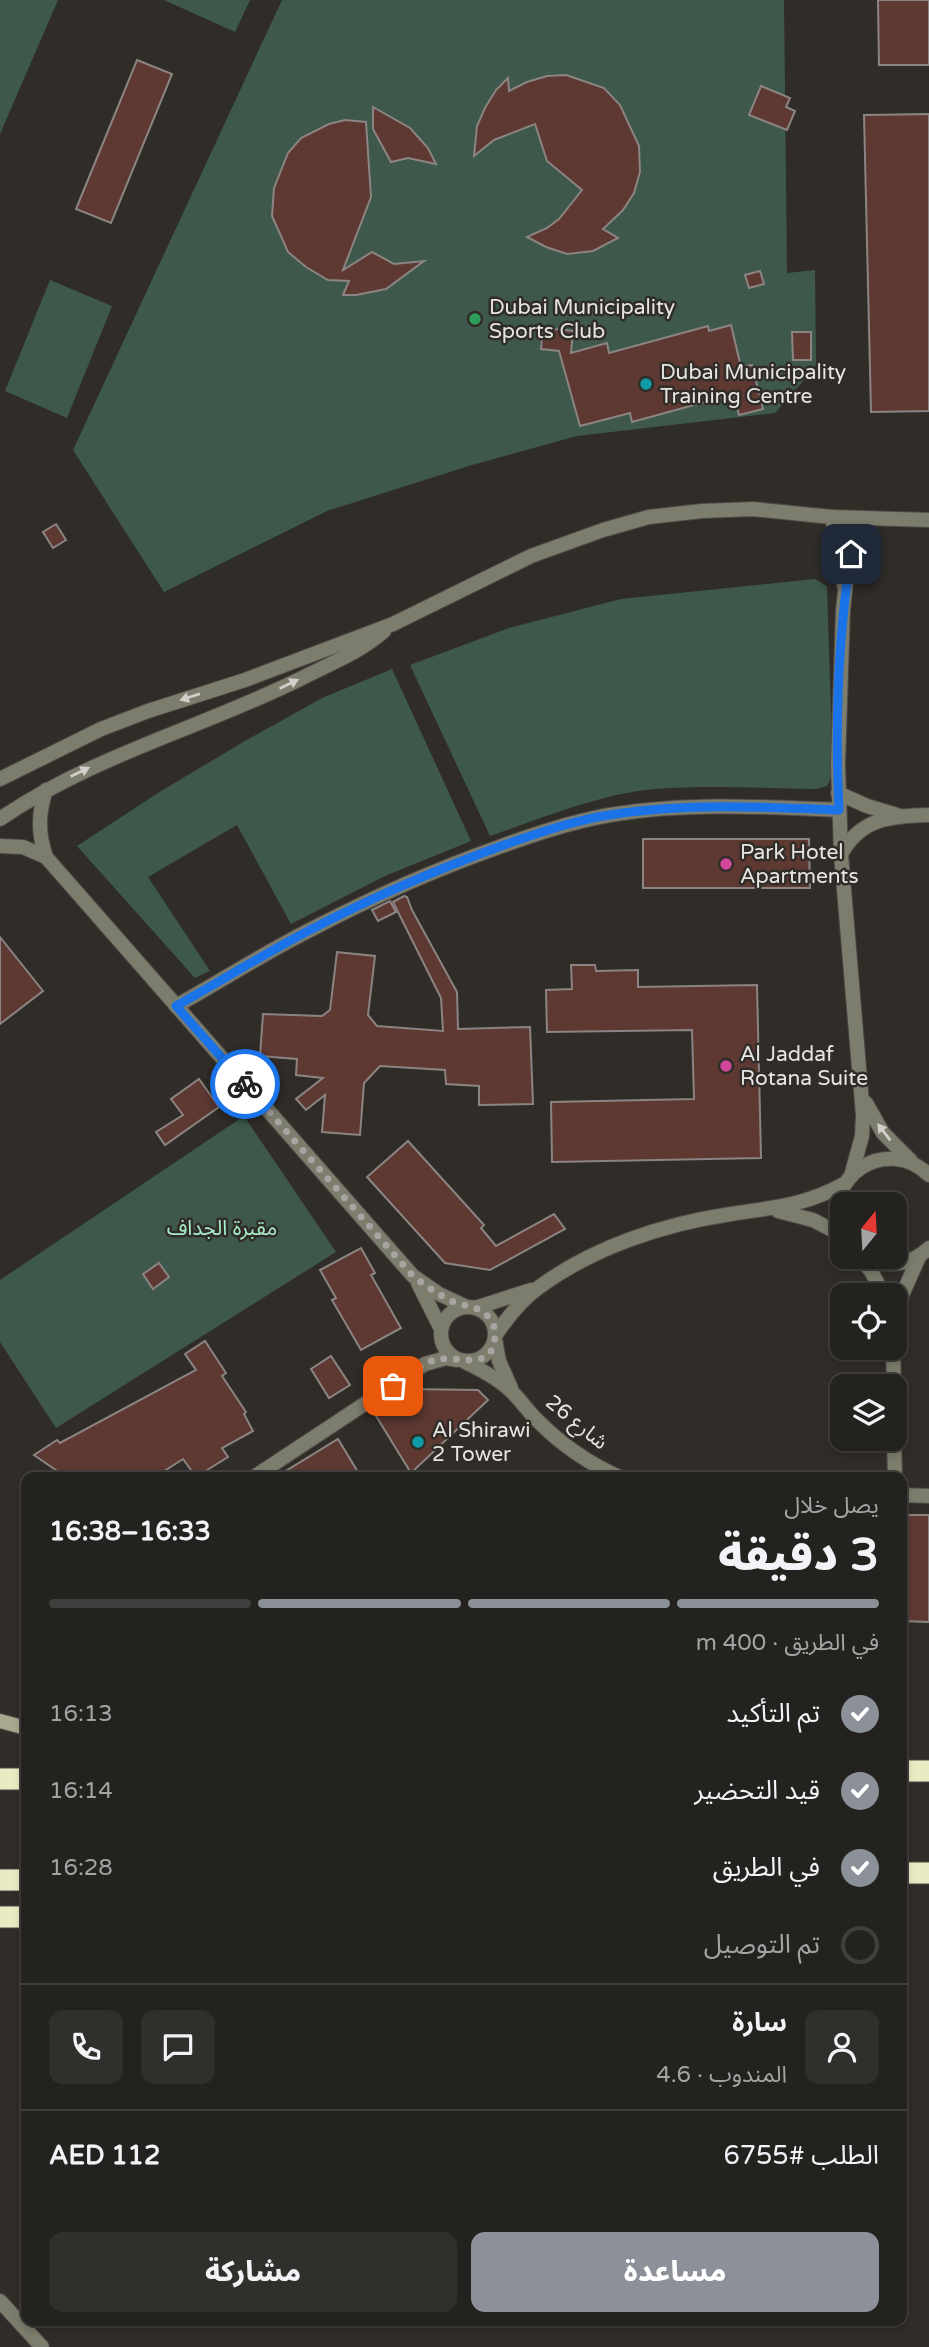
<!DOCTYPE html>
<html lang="ar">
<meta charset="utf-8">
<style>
:root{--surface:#24221f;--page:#302f2c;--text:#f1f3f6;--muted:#a3a4a4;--line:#413f3d;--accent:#8c9099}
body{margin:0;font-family:"Varela Round","Noto Sans Arabic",sans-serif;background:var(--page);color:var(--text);direction:rtl;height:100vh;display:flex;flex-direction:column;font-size:26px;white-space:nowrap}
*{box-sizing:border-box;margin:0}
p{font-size:23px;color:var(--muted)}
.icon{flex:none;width:38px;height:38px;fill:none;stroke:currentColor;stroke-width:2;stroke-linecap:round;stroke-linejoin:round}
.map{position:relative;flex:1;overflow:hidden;direction:ltr}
.details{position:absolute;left:21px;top:1472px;width:886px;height:854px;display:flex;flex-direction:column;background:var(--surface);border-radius:14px;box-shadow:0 4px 10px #0003,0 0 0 2px var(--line);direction:rtl}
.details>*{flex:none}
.needle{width:46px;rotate:18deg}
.controls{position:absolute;left:830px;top:1192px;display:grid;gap:14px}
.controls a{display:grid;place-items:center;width:77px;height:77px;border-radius:14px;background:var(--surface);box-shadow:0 4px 10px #0003,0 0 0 2px var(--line);font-size:35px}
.pin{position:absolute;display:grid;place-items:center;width:60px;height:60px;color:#fff;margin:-30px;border-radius:14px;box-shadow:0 4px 10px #0006}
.courier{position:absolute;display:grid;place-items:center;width:70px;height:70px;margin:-35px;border:5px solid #1a73e8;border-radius:50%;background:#fff;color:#222;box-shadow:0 2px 9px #0007}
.head em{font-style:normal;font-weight:800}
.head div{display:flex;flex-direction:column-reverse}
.head{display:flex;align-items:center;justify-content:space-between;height:119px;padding:0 28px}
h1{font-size:46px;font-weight:800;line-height:52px}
.bar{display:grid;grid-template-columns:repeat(4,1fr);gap:10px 7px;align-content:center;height:84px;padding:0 28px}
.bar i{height:9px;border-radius:5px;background:var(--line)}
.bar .selected{background:var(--accent)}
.bar p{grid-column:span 4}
.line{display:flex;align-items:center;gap:18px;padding:0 28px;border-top:2px solid var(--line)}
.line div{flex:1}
.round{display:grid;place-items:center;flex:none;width:74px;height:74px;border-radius:14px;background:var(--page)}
ol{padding:0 28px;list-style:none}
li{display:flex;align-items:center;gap:21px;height:77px}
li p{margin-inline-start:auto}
li .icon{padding:7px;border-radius:50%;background:var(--accent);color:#fff;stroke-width:4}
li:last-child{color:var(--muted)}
li i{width:38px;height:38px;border:4px solid var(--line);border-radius:50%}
.button{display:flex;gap:14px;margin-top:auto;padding:14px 28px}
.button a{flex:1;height:80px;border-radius:14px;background:var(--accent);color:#fff;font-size:28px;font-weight:800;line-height:80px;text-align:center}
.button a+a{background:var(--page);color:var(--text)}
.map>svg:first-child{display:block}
</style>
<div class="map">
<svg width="929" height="2347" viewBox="0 0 929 2347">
<rect width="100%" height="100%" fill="#302d29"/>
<!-- green -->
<g fill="#3e594b">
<path d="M0 0H58L0 134Z"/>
<path d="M164 0H250L235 32Z"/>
<path d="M282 0H784L787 273 815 270 816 366 775 413 577 436 472 465 327 511 164 592 73 450Z"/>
<path d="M50 280 112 306 67 418 5 391Z"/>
<path d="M815 579 827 586 833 774 827 786 816 789C762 788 708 785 655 789 599 794 543 818 490 836L410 665 509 628 621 599Z"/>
<path d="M392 669 471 841 385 876 291 924 237 825 148 877 210 971 195 978 77 846 161 791 245 741 322 698Z"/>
<path d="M244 1116 336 1252 56 1428 0 1342V1280Z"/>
</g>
<!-- building -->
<g fill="#5d3932" stroke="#8b8483" stroke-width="2">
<path d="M878 0H929V65H879Z"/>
<path d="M137 60 172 74 111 223 76 209Z"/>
<path d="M566 75 604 88 620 105 639 146 640 172 634 193 623 210 603 229 618 238 593 251 567 254 546 247 527 237 547 228 559 219 582 190 547 161 535 124 494 140 474 156 477 126 485 108 496 90 508 78 509 91 527 82 547 76Z"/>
<path d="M761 86 790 98 786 107 795 111 787 130 749 115Z"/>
<path d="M373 107 410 128 428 148 436 164 408 158 391 162 373 129Z"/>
<path d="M929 114V411L871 412 864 115Z"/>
<path d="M345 120 366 122 371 197 343 270 372 252 394 264 424 261 386 289 356 295H343L349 281 328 280 306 267 288 252 272 216 274 188 288 153 301 138 329 124Z"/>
<path d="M760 271 764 284 749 288 745 275Z"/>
<path d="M731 325 741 367 752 365 763 409 739 415 734 394 632 422 630 413 580 426 559 351 541 349 543 328 573 331 571 353 607 343 609 353 708 326 709 331Z"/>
<path d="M792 332H811V360H793Z"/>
<path d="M56 524 66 540 53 548 43 532Z"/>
<path d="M643 839H809L810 888H643Z"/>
<path d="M404 896 407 897 412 910 457 992 458 1029 530 1027 533 1104 479 1105V1086L446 1084 445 1070 380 1066 364 1083 360 1135 322 1132 325 1095 306 1110 296 1099 323 1078 296 1075 297 1059 260 1056 263 1014 322 1016 330 1010 337 952 375 956 368 1015 377 1026 443 1031 441 998 393 902Z"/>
<path d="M390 901 396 912 378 921 372 910Z"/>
<path d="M0 937 43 991 0 1024Z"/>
<path d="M571 965H595L596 971 638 970V987L757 985 761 1158 552 1162 551 1102 694 1099 692 1030 547 1032 546 990 572 989Z"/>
<path d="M199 1079 219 1107 165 1145 156 1132 183 1115 171 1099Z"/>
<path d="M408 1141 484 1225 481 1228 496 1246 554 1214 565 1229 490 1270 445 1263 367 1177Z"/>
<path d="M361 1248 375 1273 371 1275 401 1328 361 1350 332 1300 336 1298 320 1270Z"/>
<path d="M159 1263 169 1277 153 1289 143 1274Z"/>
<path d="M205 1341 226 1373 222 1376 246 1412 244 1414 253 1431 222 1448 228 1457 196 1477 183 1459 155 1477H66L34 1455 57 1440 60 1443 196 1370 185 1354Z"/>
<path d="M331 1356 350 1385 329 1398 311 1369Z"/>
<path d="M406 1389 478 1390 488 1400 411 1473 373 1411Z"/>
<path d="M338 1439 361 1477H276Z"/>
<path d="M901 1515H929V1622L901 1621Z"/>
</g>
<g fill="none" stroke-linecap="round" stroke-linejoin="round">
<defs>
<g id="minor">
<path d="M832 517 844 585"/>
<path d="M838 793 867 806 897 815"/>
<path d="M0 846 23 847 46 857 413 1276 439 1294 467 1307"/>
<path d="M841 854C861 818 890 816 929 815"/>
<path d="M46 857C38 833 38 814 46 790"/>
<path d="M176 1006C221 981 264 953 310 930 371 898 434 870 499 847 537 833 576 820 616 814 689 802 765 807 839 810"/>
<path d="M866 1103 883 1133 911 1161"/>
<path d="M851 1176 862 1136 863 1115 841 854 838 765 843 610 853 518"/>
<path d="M778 1211 813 1220 842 1235"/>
<path d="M842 1233C820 1177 886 1134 929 1175"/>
<path d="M862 1256C885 1269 910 1266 929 1248"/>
<path d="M860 1258 871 1271 884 1295"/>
<path d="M418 1283 441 1329"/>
<circle cx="468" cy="1334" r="27"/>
<path d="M475 1308 531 1290"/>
<path d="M894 1328 902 1295 919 1257"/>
<path d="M495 1336C507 1318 521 1300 538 1288 593 1247 664 1224 731 1214 775 1207 804 1206 844 1184"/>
<path d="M495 1339 499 1361 511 1388"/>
<path d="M893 1348 894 1386"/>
<path d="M465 1362C482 1370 501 1380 514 1394 523 1403 530 1414 539 1422 562 1445 590 1464 619 1477"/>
<path d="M894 1438 895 1477"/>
<path d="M254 1477 425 1364 446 1358 457 1360"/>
<path d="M901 1495 929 1496"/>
<path d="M0 2301 42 2347"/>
</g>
<g id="tertiary">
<path d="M0 779 101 729 148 711 245 680 393 624 531 556 603 530 649 517 702 511 753 509 832 517 929 520"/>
<path d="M0 819C92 756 201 728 300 679 329 664 359 653 384 631"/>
</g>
<path id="secondary" d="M0 1721 26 1728"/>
<g id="motorway">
<path d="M901 1771H929"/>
<path d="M0 1779H26"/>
<path d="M901 1873H929"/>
<path d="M0 1880H26"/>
<path d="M0 1917H26"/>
</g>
</defs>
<!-- minor casing -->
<use href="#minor" stroke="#4d4a47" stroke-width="16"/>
<!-- tertiary casing -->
<use href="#tertiary" stroke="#4d4a47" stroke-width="16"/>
<!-- secondary casing -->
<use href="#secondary" stroke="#4d4a47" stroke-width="16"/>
<!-- motorway casing -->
<use href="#motorway" stroke="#4d4a47" stroke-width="23"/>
<!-- minor -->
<use href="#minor" stroke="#7c7d6c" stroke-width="14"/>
<!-- tertiary -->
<use href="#tertiary" stroke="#7c7d6c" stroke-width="14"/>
<!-- secondary -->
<use href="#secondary" stroke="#a9a98f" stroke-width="14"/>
<!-- motorway -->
<use href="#motorway" stroke="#ebebc3" stroke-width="21"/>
</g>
<!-- one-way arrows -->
<defs><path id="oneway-solid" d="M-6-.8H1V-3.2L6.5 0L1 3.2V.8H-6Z" transform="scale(1.75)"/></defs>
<g fill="#d2cfca">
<use href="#oneway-solid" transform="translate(289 684) rotate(-26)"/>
<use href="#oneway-solid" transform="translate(190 697) rotate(162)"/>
<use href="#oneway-solid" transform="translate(80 772) rotate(-26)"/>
<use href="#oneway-solid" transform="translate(884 1132) rotate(-127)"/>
</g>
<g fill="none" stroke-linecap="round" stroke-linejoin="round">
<!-- done -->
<path stroke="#a7a4a1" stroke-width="7" stroke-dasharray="0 12.6" d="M245 1084 413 1276C426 1286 439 1295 454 1302 464 1306 476 1306 484 1313 491 1318 496 1327 495 1336 493 1374 455 1354 434 1360 420 1365 406 1378 393 1386"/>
<!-- route -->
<path stroke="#1a73e8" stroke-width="9" d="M245 1084 176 1006C221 981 264 954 310 930 373 897 438 869 504 845 541 832 578 819 616 814 689 803 765 807 839 810 835 726 838 638 851 554"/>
</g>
<!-- markers -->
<circle fill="#2e9e5b" stroke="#302d29" stroke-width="2.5" cx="475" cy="319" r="7"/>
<g fill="#0f9aa8" stroke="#302d29" stroke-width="2.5">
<circle cx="646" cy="384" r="7"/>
<circle cx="418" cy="1442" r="7"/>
</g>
<g fill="#d1479c" stroke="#302d29" stroke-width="2.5">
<circle cx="726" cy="864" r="7"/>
<circle cx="726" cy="1066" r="7"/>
</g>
<g text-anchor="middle" stroke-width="5" stroke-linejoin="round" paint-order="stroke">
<!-- poi labels -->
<g font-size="21" fill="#e7e4e2" stroke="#302d29" text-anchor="start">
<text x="489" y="314">Dubai Municipality<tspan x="489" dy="24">Sports Club</tspan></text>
<text x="660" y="379">Dubai Municipality<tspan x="660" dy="24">Training Centre</tspan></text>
<text x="740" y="859">Park Hotel<tspan x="740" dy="24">Apartments</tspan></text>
<text x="740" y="1061">Al Jaddaf<tspan x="740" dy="24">Rotana Suite</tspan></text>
<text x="432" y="1437">Al Shirawi<tspan x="432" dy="24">2 Tower</tspan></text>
</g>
<!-- park labels -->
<g font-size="21" fill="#a8ebc8" stroke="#302d29">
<text x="222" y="1235">مقبرة الجداف</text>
</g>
<!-- street labels -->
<g font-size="21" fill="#e7e4e2" stroke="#302d29">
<text transform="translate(577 1422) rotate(39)" y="7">شارع 26</text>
</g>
</g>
</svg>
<div class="controls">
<a><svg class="needle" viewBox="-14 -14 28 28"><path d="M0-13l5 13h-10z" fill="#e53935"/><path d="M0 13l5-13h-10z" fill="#a3a4a4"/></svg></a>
<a><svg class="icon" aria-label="locate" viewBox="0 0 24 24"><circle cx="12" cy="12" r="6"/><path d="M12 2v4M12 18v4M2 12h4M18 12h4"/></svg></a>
<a><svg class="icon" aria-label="layers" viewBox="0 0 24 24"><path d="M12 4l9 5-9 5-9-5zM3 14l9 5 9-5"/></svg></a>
</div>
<div class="pin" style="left:393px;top:1386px;background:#ea580c"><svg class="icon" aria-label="bag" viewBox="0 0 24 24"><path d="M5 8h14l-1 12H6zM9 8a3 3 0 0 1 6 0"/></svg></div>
<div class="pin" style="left:851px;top:554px;background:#1f2937"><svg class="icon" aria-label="home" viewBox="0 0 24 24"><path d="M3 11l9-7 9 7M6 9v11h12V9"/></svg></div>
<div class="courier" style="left:245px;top:1084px"><svg class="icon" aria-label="bike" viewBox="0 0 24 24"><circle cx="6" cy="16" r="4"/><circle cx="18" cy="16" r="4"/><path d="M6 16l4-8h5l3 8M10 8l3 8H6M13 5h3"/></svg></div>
<section class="details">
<div class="head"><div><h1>3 دقيقة</h1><p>يصل خلال</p></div><em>16:33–16:38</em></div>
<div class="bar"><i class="selected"></i><i class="selected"></i><i class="selected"></i><i></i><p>في الطريق · 400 m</p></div>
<ol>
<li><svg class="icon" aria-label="check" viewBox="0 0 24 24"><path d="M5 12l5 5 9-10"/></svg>تم التأكيد<p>16:13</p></li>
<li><svg class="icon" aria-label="check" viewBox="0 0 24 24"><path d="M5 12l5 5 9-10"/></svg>قيد التحضير<p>16:14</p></li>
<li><svg class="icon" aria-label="check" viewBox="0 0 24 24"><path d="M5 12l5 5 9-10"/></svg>في الطريق<p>16:28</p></li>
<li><i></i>تم التوصيل</li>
</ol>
<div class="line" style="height:126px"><a class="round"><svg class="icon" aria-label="person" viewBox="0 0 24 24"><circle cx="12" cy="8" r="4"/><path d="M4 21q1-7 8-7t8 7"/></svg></a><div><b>سارة</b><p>المندوب · 4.6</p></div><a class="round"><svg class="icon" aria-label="chat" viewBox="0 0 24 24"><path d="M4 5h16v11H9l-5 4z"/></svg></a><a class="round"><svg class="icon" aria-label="phone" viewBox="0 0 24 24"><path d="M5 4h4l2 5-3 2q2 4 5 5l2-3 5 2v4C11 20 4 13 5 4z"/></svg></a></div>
<div class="line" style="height:91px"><div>الطلب #6755</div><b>AED 112</b></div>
<div class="button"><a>مساعدة</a><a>مشاركة</a></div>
</section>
</div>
